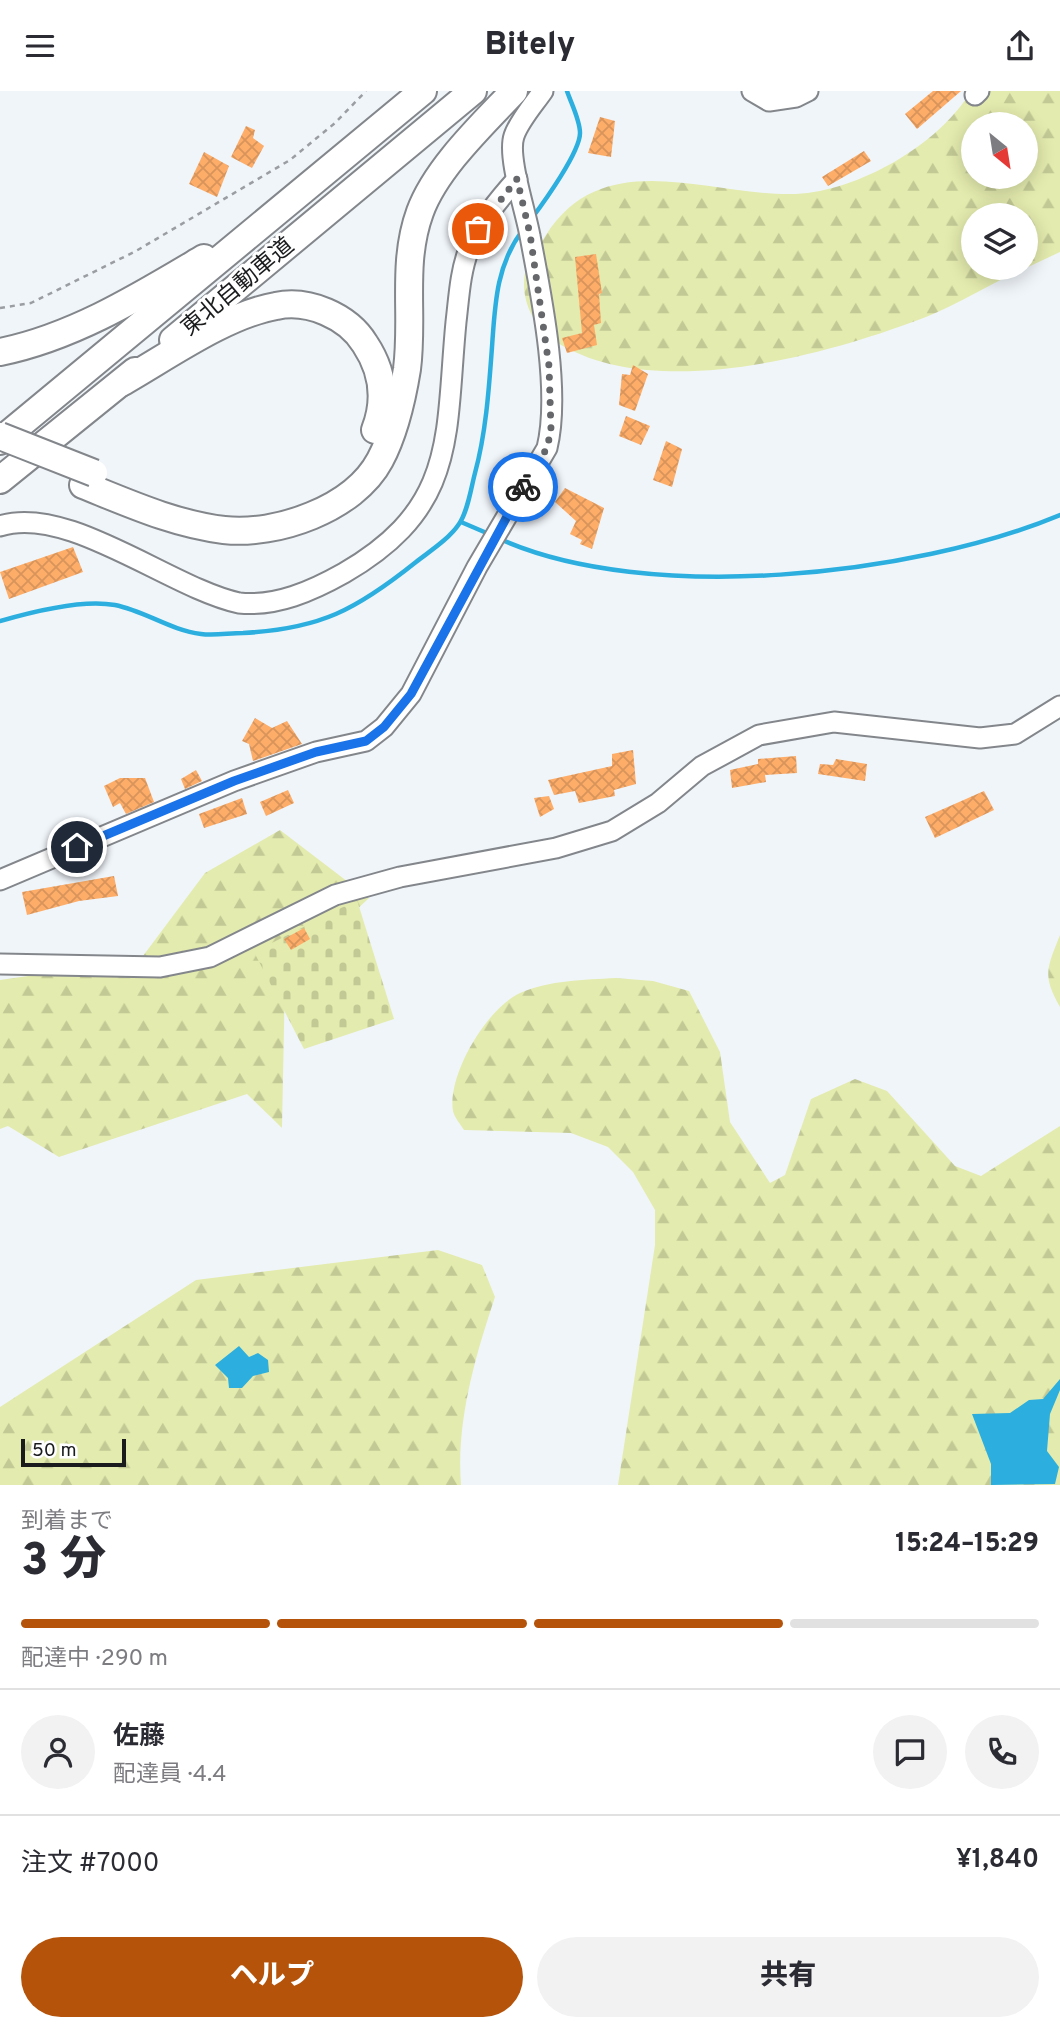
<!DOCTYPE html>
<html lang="ja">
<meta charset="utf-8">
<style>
:root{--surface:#fff;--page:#f2f2f3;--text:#2b2b33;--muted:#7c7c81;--line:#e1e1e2;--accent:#b45309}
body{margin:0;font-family:Overpass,"Noto Sans JP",sans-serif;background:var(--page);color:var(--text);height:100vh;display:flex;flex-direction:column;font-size:26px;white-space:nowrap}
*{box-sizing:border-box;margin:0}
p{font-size:23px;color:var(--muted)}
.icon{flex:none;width:38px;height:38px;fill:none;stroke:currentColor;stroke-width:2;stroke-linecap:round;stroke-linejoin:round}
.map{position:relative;height:1394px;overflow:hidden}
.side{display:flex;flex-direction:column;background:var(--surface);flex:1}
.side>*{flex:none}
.needle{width:46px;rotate:150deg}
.tools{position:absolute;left:961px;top:21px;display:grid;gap:14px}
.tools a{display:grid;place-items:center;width:77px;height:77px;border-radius:50%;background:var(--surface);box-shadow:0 4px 18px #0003;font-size:35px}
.scale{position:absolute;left:21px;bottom:18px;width:105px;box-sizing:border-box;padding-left:7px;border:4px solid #1a1b1d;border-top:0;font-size:19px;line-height:24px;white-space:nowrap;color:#1a1b1d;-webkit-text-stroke:5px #fff;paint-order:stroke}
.pin{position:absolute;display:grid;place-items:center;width:60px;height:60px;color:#fff;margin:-30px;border:4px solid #fff;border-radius:50%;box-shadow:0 2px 7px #0007}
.courier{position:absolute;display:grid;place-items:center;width:70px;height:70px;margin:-35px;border:5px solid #1a73e8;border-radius:50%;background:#fff;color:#222;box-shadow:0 2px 9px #0007}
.summary em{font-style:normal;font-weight:800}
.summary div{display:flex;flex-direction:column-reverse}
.summary{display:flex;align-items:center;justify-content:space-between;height:119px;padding:0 21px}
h1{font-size:46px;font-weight:800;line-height:52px}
.bar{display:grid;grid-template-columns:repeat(4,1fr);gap:10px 7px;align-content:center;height:84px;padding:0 21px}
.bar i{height:9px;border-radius:5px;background:var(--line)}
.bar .current{background:var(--accent)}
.bar p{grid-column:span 4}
.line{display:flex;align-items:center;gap:18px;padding:0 21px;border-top:2px solid var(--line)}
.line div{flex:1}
.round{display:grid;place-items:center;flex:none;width:74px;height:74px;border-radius:37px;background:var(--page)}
.action{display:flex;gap:14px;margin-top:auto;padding:14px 21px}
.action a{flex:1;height:80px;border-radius:42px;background:var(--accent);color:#fff;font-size:28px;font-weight:800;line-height:80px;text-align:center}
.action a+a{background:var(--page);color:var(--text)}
header{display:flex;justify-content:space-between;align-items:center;height:91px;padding:0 21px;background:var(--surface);font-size:32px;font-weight:800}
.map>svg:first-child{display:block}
</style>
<header><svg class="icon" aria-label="menu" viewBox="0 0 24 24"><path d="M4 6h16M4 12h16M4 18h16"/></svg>Bitely<svg class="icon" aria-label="share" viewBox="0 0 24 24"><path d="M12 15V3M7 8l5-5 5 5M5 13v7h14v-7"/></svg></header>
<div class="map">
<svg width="1060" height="1394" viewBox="0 0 1060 1394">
<defs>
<pattern id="forest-firs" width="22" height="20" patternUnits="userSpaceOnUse" patternTransform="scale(1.75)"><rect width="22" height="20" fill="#e4ebae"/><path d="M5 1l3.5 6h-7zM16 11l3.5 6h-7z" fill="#c3c995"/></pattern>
<pattern id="cemetery-stones" width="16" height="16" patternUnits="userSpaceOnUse" patternTransform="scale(1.75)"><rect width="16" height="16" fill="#e4ebae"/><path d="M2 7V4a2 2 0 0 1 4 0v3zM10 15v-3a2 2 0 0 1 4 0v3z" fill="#c3c995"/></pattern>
<pattern id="building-cross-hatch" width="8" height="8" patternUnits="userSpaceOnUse" patternTransform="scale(1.75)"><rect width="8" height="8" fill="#fdad68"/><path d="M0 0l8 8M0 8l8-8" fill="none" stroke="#d8945a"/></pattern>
</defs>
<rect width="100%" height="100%" fill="#f0f5fa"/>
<!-- forest -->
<g fill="url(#forest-firs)" fill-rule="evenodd">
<path d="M971 0H1060V161L1026 177V124H973V177H1025C992 192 960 212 926 226 827 264 661 310 563 255 535 239 518 210 526 177 529 166 540 154 546 144 604 52 710 106 796 103 858 100 939 54 971 0ZM973 33H1026V86H973Z"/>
<path d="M280 739 369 807 285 886 282 1037 247 1003 59 1066 8 1035 0 1038V889L140 869 205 782Z"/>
<path d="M1060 844V916C1042 884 1047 877 1060 844Z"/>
<path d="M616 887 653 890 689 900 720 961 730 1031 770 1092 785 1084 811 1008 855 988 887 1000 955 1075 981 1085 1060 1035V1394H618L655 1154V1119L633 1081 608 1056 571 1042 464 1039C461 1034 454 1026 453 1020 447 984 487 917 520 902 550 889 583 889 616 887Z"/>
<path d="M438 1159 482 1174 495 1206C475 1266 456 1331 461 1394H0V1316L196 1189Z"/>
</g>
<!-- cemetery -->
<path fill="url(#cemetery-stones)" d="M357 809 394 928 304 958 254 861Z"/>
<!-- water -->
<g fill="#2cafde">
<path d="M239 1255 249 1266 258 1262 268 1269 269 1281 253 1285 242 1297H229L228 1287 215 1274Z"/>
<path d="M1060 1288V1299L1050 1323 1047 1360 1059 1376 1055 1393 991 1394V1373L972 1323 1010 1322 1029 1309 1043 1308Z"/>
</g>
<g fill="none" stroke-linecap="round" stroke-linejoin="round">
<!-- stream -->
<g stroke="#2cafde" stroke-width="4.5">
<path d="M532 127C544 111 580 61 580 42 580 29 571 12 567 0"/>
<path d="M461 431 489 443"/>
<path d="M500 448C647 514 914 485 1060 424"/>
<path d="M0 530C31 521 84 508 115 514 145 520 170 539 201 543 214 545 229 542 243 542 320 538 356 519 416 471 430 460 449 448 459 433 468 420 471 397 475 382 486 342 489 297 492 256 495 214 496 175 522 140"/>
</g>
</g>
<!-- building -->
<g fill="url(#building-cross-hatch)">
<path d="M933 0H961L917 38 905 23Z"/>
<path d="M600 26 615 30 611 66 588 62Z"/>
<path d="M246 35 255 39 253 47 264 55 252 77 231 66Z"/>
<path d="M864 60 871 70 828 95 822 86Z"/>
<path d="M204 61 229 75 217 106 189 93Z"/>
<path d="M596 163 602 202 599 203 601 232 594 234 597 254 567 262 562 247 582 242 575 166Z"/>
<path d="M633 274 648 283 635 320 619 314 622 283 630 284Z"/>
<path d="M626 325 650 335 641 354 619 345Z"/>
<path d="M666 350 682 358 672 396 653 389Z"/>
<path d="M565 397 604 417 592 458 580 453 582 449 570 443 576 430 555 411Z"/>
<path d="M73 456 83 481 9 508 0 481Z"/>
<path d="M255 627 272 637 287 630 302 653 253 670 249 653 242 650Z"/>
<path d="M633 659 636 693 614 699 615 705 579 712 575 700 554 704 548 689 612 675V663Z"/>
<path d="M796 665 797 682 765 684 766 691 732 697 730 679 758 673V668Z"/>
<path d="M836 668 867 673 865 690 818 683 820 673 833 674Z"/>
<path d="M196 679 202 690 185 698 181 688Z"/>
<path d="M120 687H145L154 711 126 723 120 712 113 716 104 695Z"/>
<path d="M288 699 294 712 266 725 260 711Z"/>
<path d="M984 700 994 719 935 747 925 726Z"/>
<path d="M549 705 554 718 540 726 534 707Z"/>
<path d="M242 707 247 723 204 737 199 723Z"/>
<path d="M114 785 118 805 79 810 27 824 22 801Z"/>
<path d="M304 837 310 848 291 859 284 848Z"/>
</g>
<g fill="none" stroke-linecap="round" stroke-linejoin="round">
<defs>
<g id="minor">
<path d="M752 0 769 10 796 6 808 0"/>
<path d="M975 4 979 0"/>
<path d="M0 435C68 413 170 497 239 512 276 516 312 500 344 482 458 416 445 345 456 231 459 206 460 181 469 158 480 131 498 109 517 88"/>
<path d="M0 789 234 690 316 661 366 650 384 636 411 603 477 476 547 357C561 300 541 203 530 145 526 121 507 66 514 45 519 30 534 13 543 0"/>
<path d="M0 873 160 876 210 866 335 804 400 786 556 757 612 740 658 712 702 675 759 644 834 631 980 647 1015 643 1060 615"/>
</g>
<g id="highway">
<path d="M173 249 473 0"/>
<path d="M0 261C74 246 140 205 204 167"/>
<path d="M121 292C167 266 225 224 276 215 308 208 348 225 365 253 383 280 387 308 375 339"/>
<path d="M0 350 423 0"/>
<path d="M0 389 135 280"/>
<path d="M83 394C128 412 174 433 224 439 276 445 354 418 380 369 395 341 402 309 407 278 414 225 401 173 420 121 436 77 483 33 514 0"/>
</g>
</defs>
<!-- minor casing -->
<use href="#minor" stroke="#83878c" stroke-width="23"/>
<!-- highway casing -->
<use href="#highway" stroke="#83878c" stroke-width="30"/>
<!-- path -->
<path stroke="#9a9da1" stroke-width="2.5" stroke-dasharray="5 5" stroke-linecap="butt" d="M0 217 31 212 136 160 290 69 335 32 366 0"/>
<!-- minor -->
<use href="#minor" stroke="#fff" stroke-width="19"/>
<!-- highway -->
<use href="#highway" stroke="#fff" stroke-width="26"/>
<defs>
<path id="highway-bridge" d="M0 345 94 382"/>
</defs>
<!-- highway-bridge casing -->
<use href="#highway-bridge" stroke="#83878c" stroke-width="30" stroke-linecap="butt"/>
<!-- highway-bridge -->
<use href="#highway-bridge" stroke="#fff" stroke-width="26"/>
</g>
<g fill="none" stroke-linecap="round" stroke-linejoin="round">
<!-- done -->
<path stroke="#65676a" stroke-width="7" stroke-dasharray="0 12.6" d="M478 138 517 88 530 143 549 275 551 339 547 357 523 396"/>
<!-- route -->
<path stroke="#1a73e8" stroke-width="9" d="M77 756 234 690 316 661 366 650 384 636 411 603 523 396"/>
</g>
<g text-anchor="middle" stroke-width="6" stroke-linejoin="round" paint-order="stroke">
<!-- street labels -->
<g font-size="23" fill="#1a1b1d" stroke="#fff">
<text transform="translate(237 195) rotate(-40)" y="8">東北自動車道</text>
</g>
</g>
</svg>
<div class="tools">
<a><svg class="needle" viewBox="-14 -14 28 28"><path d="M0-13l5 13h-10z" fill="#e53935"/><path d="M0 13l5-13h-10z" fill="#7c7c81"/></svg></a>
<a><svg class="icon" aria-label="layers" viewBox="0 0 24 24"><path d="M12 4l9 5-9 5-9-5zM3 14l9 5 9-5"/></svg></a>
</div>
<div class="scale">50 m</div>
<div class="pin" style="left:478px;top:138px;background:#ea580c"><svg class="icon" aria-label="bag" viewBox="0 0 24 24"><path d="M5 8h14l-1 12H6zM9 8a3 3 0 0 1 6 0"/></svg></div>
<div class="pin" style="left:77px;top:756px;background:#1f2937"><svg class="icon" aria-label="home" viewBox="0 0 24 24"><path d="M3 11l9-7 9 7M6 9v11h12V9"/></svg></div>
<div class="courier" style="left:523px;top:396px"><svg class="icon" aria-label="bike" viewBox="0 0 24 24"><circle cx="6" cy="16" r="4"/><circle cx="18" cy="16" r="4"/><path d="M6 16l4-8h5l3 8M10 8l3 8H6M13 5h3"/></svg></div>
</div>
<section class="side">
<div class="summary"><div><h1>3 分</h1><p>到着まで</p></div><em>15:24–15:29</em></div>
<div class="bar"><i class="current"></i><i class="current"></i><i class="current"></i><i></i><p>配達中 · 290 m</p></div>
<div class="line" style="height:126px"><a class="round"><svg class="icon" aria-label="person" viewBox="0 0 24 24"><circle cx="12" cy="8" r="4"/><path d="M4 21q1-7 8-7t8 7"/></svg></a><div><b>佐藤</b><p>配達員 · 4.4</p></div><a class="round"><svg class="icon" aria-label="chat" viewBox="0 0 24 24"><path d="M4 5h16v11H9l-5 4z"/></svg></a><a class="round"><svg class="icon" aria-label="phone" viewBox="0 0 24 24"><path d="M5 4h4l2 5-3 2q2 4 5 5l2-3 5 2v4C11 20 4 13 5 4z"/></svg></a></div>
<div class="line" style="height:91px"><div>注文 #7000</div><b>¥1,840</b></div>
<div class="action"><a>ヘルプ</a><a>共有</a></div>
</section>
